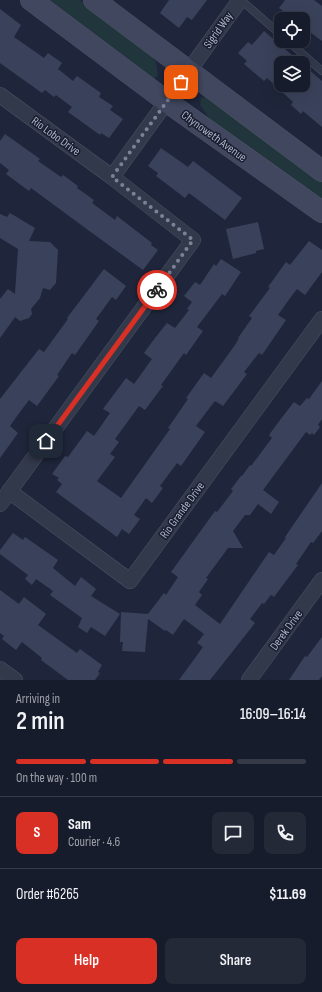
<!DOCTYPE html>
<meta charset="utf-8">
<style>
:root{--surface:#171c2c;--page:#242938;--text:#f1f3f6;--muted:#9ea1a9;--line:#363a48;--accent:#d93025}
body{margin:0;font-family:"Sofia Sans Condensed",sans-serif;background:var(--page);color:var(--text);height:100vh;display:flex;flex-direction:column;font-size:15px;white-space:nowrap}
*{box-sizing:border-box;margin:0}
p{font-size:13px;color:var(--muted)}
.icon{flex:none;width:22px;height:22px;fill:none;stroke:currentColor;stroke-width:2;stroke-linecap:round;stroke-linejoin:round}
.map{position:relative;height:680px;overflow:hidden}
.panel{display:flex;flex-direction:column;background:var(--surface);flex:1}
.panel>*{flex:none}
.tools{position:absolute;left:274px;top:12px;display:grid;gap:8px}
.tools a{display:grid;place-items:center;width:36px;height:36px;border-radius:8px;background:var(--surface);box-shadow:0 4px 16px #0002,0 0 0 1px var(--line);font-size:20px}
.pin{position:absolute;display:grid;place-items:center;width:34px;height:34px;color:#fff;margin:-17px;border-radius:8px;box-shadow:0 2px 6px #0006}
.courier{position:absolute;display:grid;place-items:center;width:40px;height:40px;margin:-20px;border:3px solid #d93025;border-radius:50%;background:#fff;color:#222;box-shadow:0 1px 5px #0007}
.headline em{font-style:normal;font-weight:600}
.headline div{display:flex;flex-direction:column-reverse}
.headline{display:flex;align-items:center;justify-content:space-between;height:68px;padding:0 16px}
h1{font-size:26px;font-weight:600;line-height:30px}
.bar{display:grid;grid-template-columns:repeat(4,1fr);gap:6px 4px;align-content:center;height:48px;padding:0 16px}
.bar i{height:5px;border-radius:3px;background:var(--line)}
.bar .selected{background:var(--accent)}
.bar p{grid-column:span 4}
.line{display:flex;align-items:center;gap:10px;padding:0 16px;border-top:1px solid var(--line)}
.line div{flex:1}
.round{display:grid;place-items:center;flex:none;width:42px;height:42px;border-radius:8px;background:var(--page)}
.cta{display:flex;gap:8px;margin-top:auto;padding:8px 16px}
.cta a{flex:1;height:46px;border-radius:8px;background:var(--accent);color:#fff;font-size:16px;font-weight:600;line-height:46px;text-align:center}
.cta a+a{background:var(--page);color:var(--text)}
.map>svg:first-child{display:block}
</style>
<div class="map">
<svg width="322" height="680" viewBox="0 0 322 680">
<rect width="100%" height="100%" fill="#1f263b"/>
<!-- green -->
<g fill="#21353c">
<path d="M43 0H80L143 46 156 62 158 76 152 80Z"/>
<path d="M205 97 322 182V199L216 128 200 105 201 98Z"/>
</g>
<!-- building -->
<g fill="#3a425b">
<path d="M169 0H207L192 20 187 17 179 28 160 13Z"/>
<path d="M285 0H314L322 6V41L303 27V19H294L279 8Z"/>
<path d="M0 9 21 25 14 37 44 58 48 53 62 63 58 69 73 81 77 76 101 93 99 97 113 106 110 110 123 119 109 138 101 133 100 135 68 112 72 107 56 95 54 97 45 90 42 93 0 63Z"/>
<path d="M264 31 293 56 287 63H281V85H303V75L308 69 322 81V127L303 111 301 114 291 105 293 102 267 78 264 81 244 64 247 61 238 53 248 42 252 45Z"/>
<path d="M5 134 40 159 38 161 61 177 63 175 78 186 77 188 94 200 92 203 115 220 117 216 152 243 151 245 158 250 143 270 88 230 31 188 29 191 6 174 9 170 0 163V141Z"/>
<path d="M161 148 188 167 193 161 242 198 225 220 189 193 185 198 156 176 158 173 148 166Z"/>
<path d="M10 213 35 228 29 241 50 242 58 250 56 283 50 290 43 288 40 298 31 309 32 314 29 318 20 321 15 317 0 338V299L8 289 15 294 18 249 0 238V214L7 217Z"/>
<path d="M258 222 264 249 256 251V253L233 259 226 229Z"/>
<path d="M309 241 322 250V272L305 295 297 289 293 294 278 315 286 320 262 355 259 353 244 372 247 374 223 406 215 401 211 406 196 426 205 432 181 466 177 463 160 486 163 488 152 503 146 498 134 515 140 519 129 534 122 529 117 537 56 492 62 484 57 480 59 478 52 474 65 456 68 457 87 431 94 436 110 413 103 409 126 378 134 384 152 359 144 353 155 338 167 323 175 328 189 310 187 309 192 302 184 296 195 282 200 285 214 264 216 266 221 259 241 272 225 296 222 294 197 327 203 331 186 355 184 353 161 385 163 386 145 410 139 406 115 439 119 442 110 454 115 457 97 481 121 498 170 429 168 428 188 399 186 398 204 373 211 378 235 345 239 338H238L252 318 249 316 270 288 268 287 286 262 290 265Z"/>
<path d="M104 269 126 286 116 300 112 297 96 319 99 321 75 355 72 353 57 375 59 376 37 406 29 400 17 416 10 426 18 433 0 458V399L39 349 44 352 68 319 67 318Z"/>
<path d="M322 381V419L318 425 320 427 314 435 312 433 310 435 306 432 263 490 279 502 271 514 258 504 250 515H245L233 531 243 548H228L206 578 208 579 199 592 202 595 195 605 220 624 269 552 274 555 286 538 285 537 322 483V531L313 543 311 542 296 564 298 565 274 597 271 595 264 604 262 603 250 619 255 623 244 637 210 680H179L203 647 197 643 204 634 184 619 173 635 166 630 165 631 148 619 145 652 122 651 123 642H120L121 612 148 614 164 593 166 595 178 577 171 572 215 511 217 512 233 491 231 489 241 476H242L250 465 251 466 272 438 269 435 280 420 294 402 300 406 307 398 309 399Z"/>
<path d="M13 533 23 540 25 537 58 560 53 568 75 586 81 577 96 589 91 596 120 614 105 636 91 627 87 633 78 627 82 618 50 595 53 591 36 579 32 585 25 579 28 575 0 554V550Z"/>
<path d="M0 590 19 604 24 597 46 614 38 625 77 653 80 649 102 665 98 672 100 673 95 680H68L41 660 42 658 22 642 16 650 2 639 4 636 0 633Z"/>
<path d="M322 637V676L319 680H289L305 656 307 657Z"/>
</g>
<g fill="none" stroke-linecap="round" stroke-linejoin="round">
<defs>
<g id="lane">
<path d="M241 0 281 35"/>
<path d="M288 41 322 71"/>
</g>
<g id="street">
<path d="M0 95 112 177 193 240 0 504"/>
<path d="M112 177 240 0"/>
<path d="M9 491 130 581 322 319"/>
<path d="M0 669 15 680"/>
<path d="M249 680 322 580"/>
</g>
<g id="secondary">
<path d="M31 0 166 101 322 212"/>
<path d="M94 0 322 171"/>
</g>
</defs>
<!-- lane casing -->
<use href="#lane" stroke="#4d5366" stroke-width="8"/>
<!-- street casing -->
<use href="#street" stroke="#4d5366" stroke-width="16"/>
<!-- secondary casing -->
<use href="#secondary" stroke="#4d5366" stroke-width="22"/>
<!-- lane -->
<use href="#lane" stroke="#32394b" stroke-width="7"/>
<!-- street -->
<use href="#street" stroke="#32394b" stroke-width="15"/>
<!-- secondary -->
<use href="#secondary" stroke="#40475f" stroke-width="21"/>
</g>
<g fill="none" stroke-linecap="round" stroke-linejoin="round">
<!-- done -->
<path stroke="#7b8297" stroke-width="4" stroke-dasharray="0 7.2" d="M157 290 193 240 112 177 181 82"/>
<!-- route -->
<path stroke="#d93025" stroke-width="5" d="M46 441 157 290"/>
</g>
<g text-anchor="middle" stroke-width="3" stroke-linejoin="round" paint-order="stroke">
<!-- street labels -->
<g font-size="12" fill="#adb3c8" stroke="#181e2f">
<text transform="translate(218 30) rotate(-55)" y="4">Sigrid Way</text>
<text transform="translate(56 136) rotate(36)" y="4">Rio Lobo Drive</text>
<text transform="translate(214 136) rotate(36)" y="4">Chynoweth Avenue</text>
<text transform="translate(182 510) rotate(-54)" y="4">Rio Grande Drive</text>
<text transform="translate(286 630) rotate(-54)" y="4">Derek Drive</text>
</g>
</g>
</svg>
<div class="tools">
<a><svg class="icon" aria-label="locate" viewBox="0 0 24 24"><circle cx="12" cy="12" r="6"/><path d="M12 2v4M12 18v4M2 12h4M18 12h4"/></svg></a>
<a><svg class="icon" aria-label="layers" viewBox="0 0 24 24"><path d="M12 4l9 5-9 5-9-5zM3 14l9 5 9-5"/></svg></a>
</div>
<div class="pin" style="left:181px;top:82px;background:#ea580c"><svg class="icon" aria-label="bag" viewBox="0 0 24 24"><path d="M5 8h14l-1 12H6zM9 8a3 3 0 0 1 6 0"/></svg></div>
<div class="pin" style="left:46px;top:441px;background:#1f2937"><svg class="icon" aria-label="home" viewBox="0 0 24 24"><path d="M3 11l9-7 9 7M6 9v11h12V9"/></svg></div>
<div class="courier" style="left:157px;top:290px"><svg class="icon" aria-label="bike" viewBox="0 0 24 24"><circle cx="6" cy="16" r="4"/><circle cx="18" cy="16" r="4"/><path d="M6 16l4-8h5l3 8M10 8l3 8H6M13 5h3"/></svg></div>
</div>
<section class="panel">
<div class="headline"><div><h1>2 min</h1><p>Arriving in</p></div><em>16:09–16:14</em></div>
<div class="bar"><i class="selected"></i><i class="selected"></i><i class="selected"></i><i></i><p>On the way · 100 m</p></div>
<div class="line" style="height:72px"><b class="round" style="background:var(--accent);color:#fff">S</b><div><b>Sam</b><p>Courier · 4.6</p></div><a class="round"><svg class="icon" aria-label="chat" viewBox="0 0 24 24"><path d="M4 5h16v11H9l-5 4z"/></svg></a><a class="round"><svg class="icon" aria-label="phone" viewBox="0 0 24 24"><path d="M5 4h4l2 5-3 2q2 4 5 5l2-3 5 2v4C11 20 4 13 5 4z"/></svg></a></div>
<div class="line" style="height:52px"><div>Order #6265</div><b>$11.69</b></div>
<div class="cta"><a>Help</a><a>Share</a></div>
</section>
